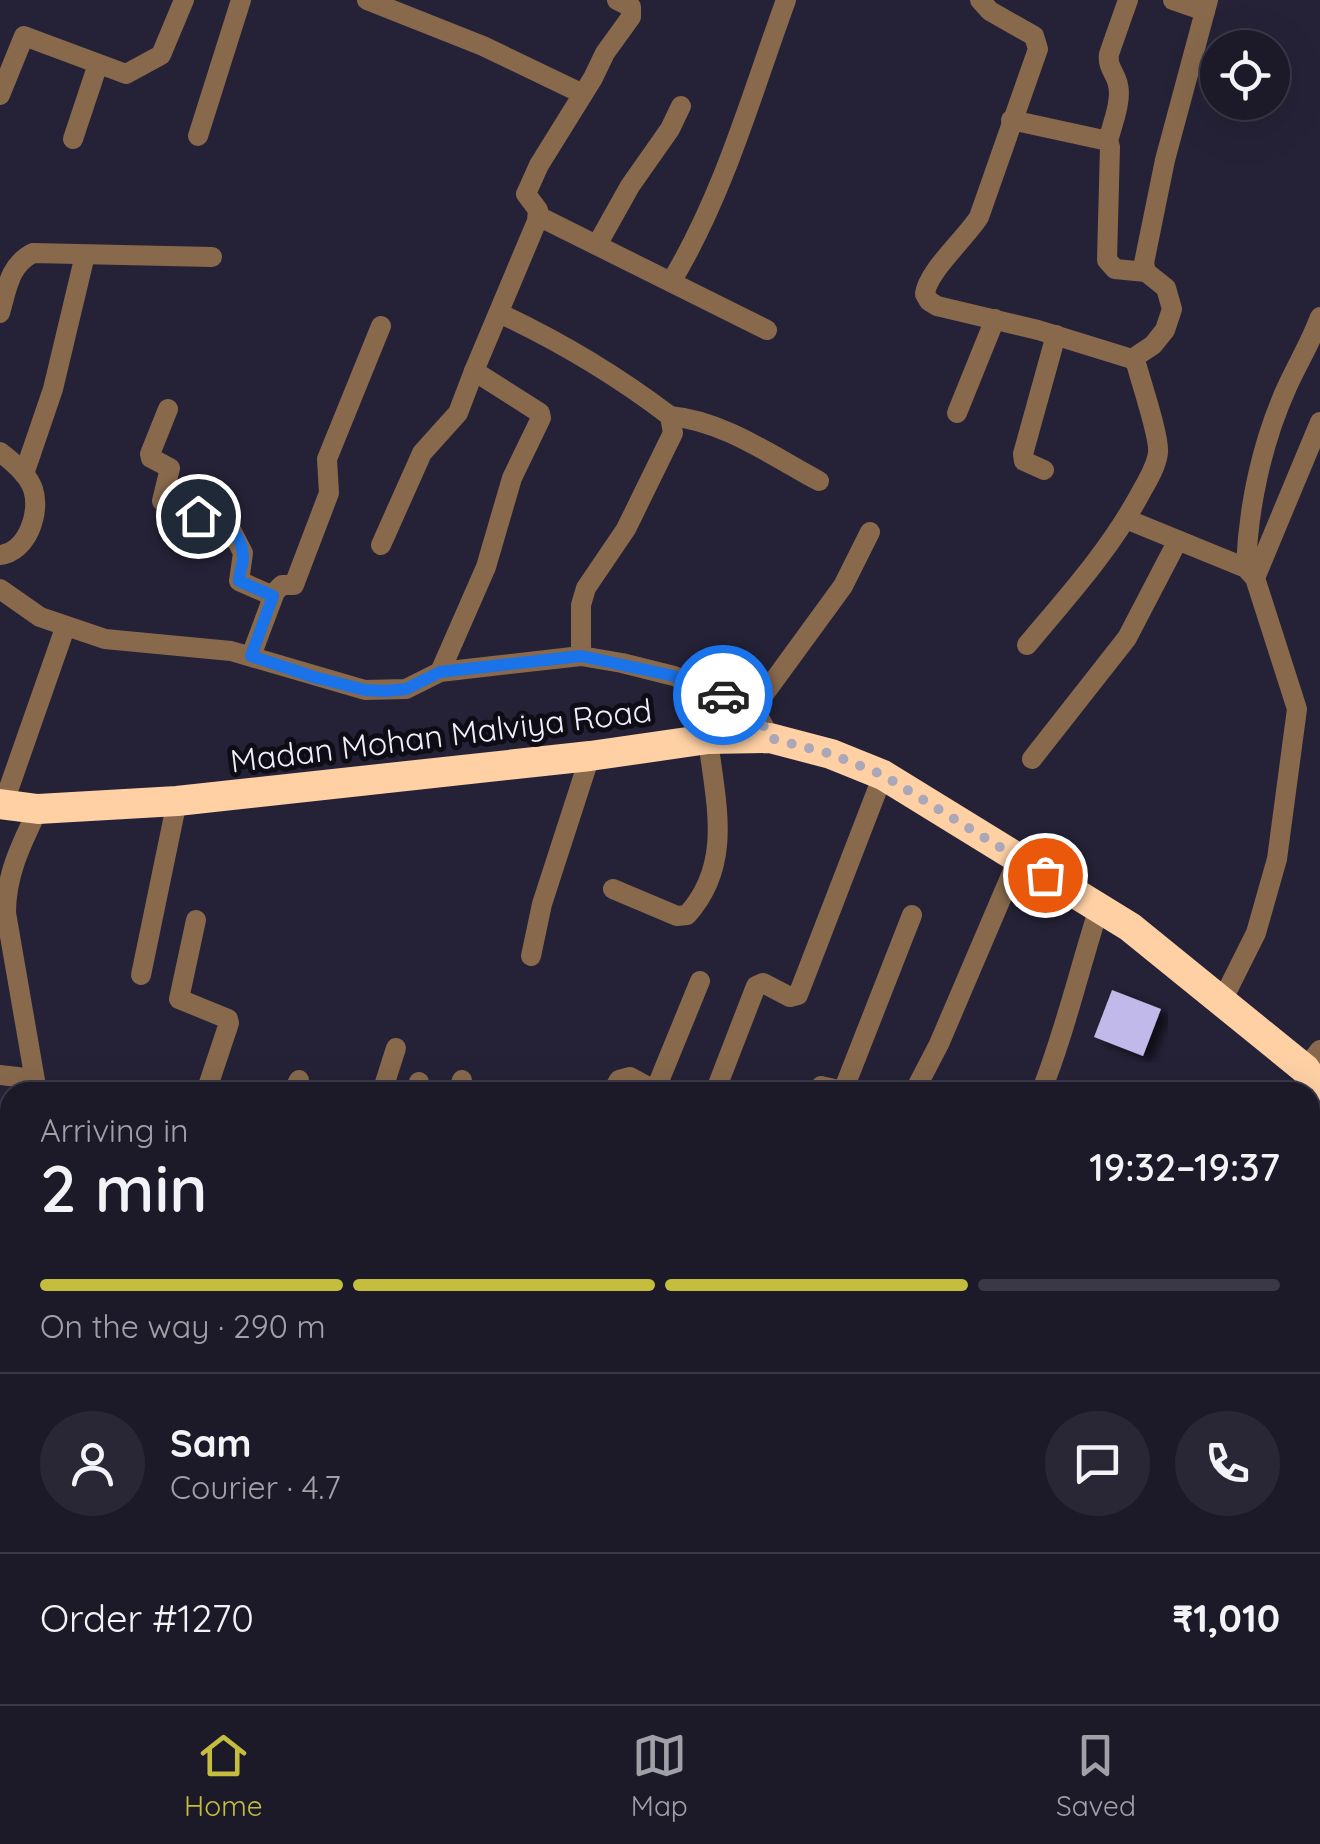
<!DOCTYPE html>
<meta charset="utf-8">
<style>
:root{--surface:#1c1a29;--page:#292735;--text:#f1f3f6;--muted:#a0a1a8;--line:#3a3846;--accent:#c4bd3e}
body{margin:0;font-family:Quicksand,sans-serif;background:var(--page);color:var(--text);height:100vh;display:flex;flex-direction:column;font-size:38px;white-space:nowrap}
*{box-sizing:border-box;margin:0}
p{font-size:32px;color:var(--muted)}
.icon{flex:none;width:55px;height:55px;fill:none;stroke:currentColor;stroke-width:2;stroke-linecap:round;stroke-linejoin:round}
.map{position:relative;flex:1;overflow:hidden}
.panel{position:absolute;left:0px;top:1082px;width:1320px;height:622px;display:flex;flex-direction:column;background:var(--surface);border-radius:30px 30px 0 0;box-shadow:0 10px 40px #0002,0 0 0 2px var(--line)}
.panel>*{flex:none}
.tools{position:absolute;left:1200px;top:30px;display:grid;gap:20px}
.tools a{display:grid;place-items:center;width:90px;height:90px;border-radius:50%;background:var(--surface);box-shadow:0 10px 40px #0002,0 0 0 2px var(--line);font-size:50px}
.pin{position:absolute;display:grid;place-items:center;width:85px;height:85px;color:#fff;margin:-42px;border:5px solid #fff;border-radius:50%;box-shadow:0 2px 10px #0007}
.courier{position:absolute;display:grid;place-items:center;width:100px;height:100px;margin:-50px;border:8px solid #1a73e8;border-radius:50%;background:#fff;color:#222;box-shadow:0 2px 12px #0007}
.overview em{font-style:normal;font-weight:600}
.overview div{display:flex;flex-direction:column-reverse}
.overview{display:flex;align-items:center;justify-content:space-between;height:170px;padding:0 40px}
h1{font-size:65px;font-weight:600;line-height:75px}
.bar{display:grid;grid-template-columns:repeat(4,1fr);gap:15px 10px;align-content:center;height:120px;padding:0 40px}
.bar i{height:12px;border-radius:8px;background:var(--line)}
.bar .active{background:var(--accent)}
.bar p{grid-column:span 4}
.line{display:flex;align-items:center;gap:25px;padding:0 40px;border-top:2px solid var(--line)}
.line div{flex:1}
.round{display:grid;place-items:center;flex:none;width:105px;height:105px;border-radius:52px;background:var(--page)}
.dock{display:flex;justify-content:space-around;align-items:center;height:140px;border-top:2px solid var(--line);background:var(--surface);font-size:28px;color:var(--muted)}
.dock a{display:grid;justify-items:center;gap:5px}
.dock .active{color:var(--accent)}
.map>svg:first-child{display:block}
</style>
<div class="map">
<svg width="1320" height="1704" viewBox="0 0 1320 1704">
<defs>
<filter id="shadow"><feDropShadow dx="9" dy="5.5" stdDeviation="5" flood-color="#0009"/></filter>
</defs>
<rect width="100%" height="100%" fill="#252237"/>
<!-- building -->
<path fill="#c0b9ea" filter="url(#shadow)" d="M1112 990 1161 1009 1143 1056 1094 1037Z"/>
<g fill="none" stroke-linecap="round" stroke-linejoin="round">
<!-- minor -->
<g stroke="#88694c" stroke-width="20">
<path d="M367 0 483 46 583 94"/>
<path d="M980 0 990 11 1034 36 1038 49 979 217C965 239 927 272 925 294L929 301 937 306 1038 330 1132 359 1136 363C1141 382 1160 438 1158 453 1156 468 1146 483 1139 496 1109 551 1067 597 1027 645"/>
<path d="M1173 0 1205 11"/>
<path d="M0 95 24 36 126 74 161 55 184 0"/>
<path d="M1011 120 1108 141 1110 147 1107 260 1115 269 1146 272"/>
<path d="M198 136 241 0"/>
<path d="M73 139 98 64"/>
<path d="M1108 141C1112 125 1122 101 1118 85 1116 73 1107 68 1109 54L1128 0"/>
<path d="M538 216 767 330"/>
<path d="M597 245 630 186 670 129 681 106"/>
<path d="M671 282C724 194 751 96 786 0"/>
<path d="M0 313C7 289 9 265 33 253L212 257"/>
<path d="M499 313C561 342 616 375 670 416L673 433 626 529 586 588 581 605V656"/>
<path d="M1132 359 1153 345 1165 330 1172 309 1166 288 1146 272 1144 263 1165 160 1208 0"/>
<path d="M168 409 150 454 151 458 170 468 162 501 229 526 243 553 239 581 273 596"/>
<path d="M957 413 995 319"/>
<path d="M670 416C724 421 772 456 819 481"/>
<path d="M0 452C12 461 28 474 33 489 41 513 27 552 0 555"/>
<path d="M1044 470 1024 461 1023 454 1056 335"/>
<path d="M24 474 53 389 85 255"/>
<path d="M1126 519 1246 568 1255 578 1297 709 1277 859 1256 933 1222 1001"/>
<path d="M381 545 422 453 458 413 474 371"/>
<path d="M1246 568C1248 507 1262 442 1287 387 1298 363 1311 342 1320 317"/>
<path d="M1255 578 1320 422"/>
<path d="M0 589 40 617 105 639 231 651 365 690 406 689 440 672 581 656 622 663 674 676 754 708 770 738"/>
<path d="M251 656 275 592 282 585H294L329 493 327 459 381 326"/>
<path d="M440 672 486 567 512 478 541 418 540 413 474 371 537 221 538 210 526 194 539 165 593 78 605 53 631 17V7L617 0"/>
<path d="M754 708 843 586 870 532"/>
<path d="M1032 759 1127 638 1177 542"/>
<path d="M3 805 65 628"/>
<path d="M613 889 677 916 687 915C734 863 715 801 708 739"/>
<path d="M196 920 179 999 228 1019 229 1023 206 1092"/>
<path d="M531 956 542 904 590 756"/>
<path d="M141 975 177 801"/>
<path d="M1305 1069 1320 1050"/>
<path d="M0 1075 34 1079"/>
<path d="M655 1091 700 981"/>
<path d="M843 1091 912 915"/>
<path d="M37 1092 6 913C6 874 21 845 38 809"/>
<path d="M293 1092 299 1080"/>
<path d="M382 1092 396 1048"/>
<path d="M415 1092 419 1082"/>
<path d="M458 1092 462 1080"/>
<path d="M612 1092 619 1080 630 1077 658 1092"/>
<path d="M715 1092 756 986 763 983 790 997 798 995 883 775"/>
<path d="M818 1092 821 1086 847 1092"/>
<path d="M914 1092 939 1044 1018 859"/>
<path d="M1041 1092C1065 1032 1079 970 1099 908"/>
<path d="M0 1317 10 1321"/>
<path d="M0 1366 10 1343"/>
<path d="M1310 1563 1320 1571"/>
<path d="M0 1564 10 1542"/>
<path d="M0 1678 10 1679"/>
<path d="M161 1695 173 1704"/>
<path d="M1092 1695 1102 1704"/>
<path d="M122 1704 126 1695"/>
<path d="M289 1704 295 1695"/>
<path d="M894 1704 899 1695"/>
<path d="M997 1704 1005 1695"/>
<path d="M1305 1704 1320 1691"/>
</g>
<!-- highway -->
<path stroke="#fed0a4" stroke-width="30" d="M0 804 38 809 177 801 590 756 708 739 770 738 831 754 883 775 1130 927 1305 1069 1320 1090"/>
<defs>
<g id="rail">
<path d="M1310 1114 1320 1107"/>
<path d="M549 1704 559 1695"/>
</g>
</defs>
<!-- rail casing -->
<use href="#rail" stroke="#9c99ab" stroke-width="9"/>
<!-- rail -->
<use href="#rail" stroke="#0e0d16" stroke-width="5" stroke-dasharray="15" stroke-linecap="butt"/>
</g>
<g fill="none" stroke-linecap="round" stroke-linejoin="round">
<!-- done -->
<path stroke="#a9a7b8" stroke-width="10" stroke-dasharray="0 18" d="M723 695 754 708 770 738 831 754 883 775 1045 875"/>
<!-- route -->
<path stroke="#1a73e8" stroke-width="12" d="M198 516C220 523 242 528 243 557 243 565 239 572 239 581L273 596 251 656 314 677 365 690 386 691 406 689 440 672 581 656 674 676 723 695"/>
</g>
<g text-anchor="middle" stroke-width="10" stroke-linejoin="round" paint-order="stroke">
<!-- street labels -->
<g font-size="32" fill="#f0eefd" stroke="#0e0d16">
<text transform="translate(441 736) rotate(-7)" y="11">Madan Mohan Malviya Road</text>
</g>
</g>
</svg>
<div class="tools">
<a><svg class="icon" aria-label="locate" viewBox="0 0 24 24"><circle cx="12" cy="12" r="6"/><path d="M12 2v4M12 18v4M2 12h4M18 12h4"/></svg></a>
</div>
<div class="pin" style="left:1045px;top:875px;background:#ea580c"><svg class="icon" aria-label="bag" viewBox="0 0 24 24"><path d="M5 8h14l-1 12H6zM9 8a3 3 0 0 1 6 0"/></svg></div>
<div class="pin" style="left:198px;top:516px;background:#1f2937"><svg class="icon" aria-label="home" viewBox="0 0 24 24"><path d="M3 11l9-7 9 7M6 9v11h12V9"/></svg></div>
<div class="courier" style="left:723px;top:695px"><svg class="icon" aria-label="car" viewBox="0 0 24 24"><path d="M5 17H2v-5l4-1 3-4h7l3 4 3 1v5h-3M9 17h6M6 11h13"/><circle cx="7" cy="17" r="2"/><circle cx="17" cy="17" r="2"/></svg></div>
<section class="panel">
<div class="overview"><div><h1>2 min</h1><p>Arriving in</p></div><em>19:32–19:37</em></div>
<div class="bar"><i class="active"></i><i class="active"></i><i class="active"></i><i></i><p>On the way · 290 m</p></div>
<div class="line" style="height:180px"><a class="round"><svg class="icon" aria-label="person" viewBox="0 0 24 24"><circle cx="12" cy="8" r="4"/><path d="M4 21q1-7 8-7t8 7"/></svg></a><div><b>Sam</b><p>Courier · 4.7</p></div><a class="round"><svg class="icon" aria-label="chat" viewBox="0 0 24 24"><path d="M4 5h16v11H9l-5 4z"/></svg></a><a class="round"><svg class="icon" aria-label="phone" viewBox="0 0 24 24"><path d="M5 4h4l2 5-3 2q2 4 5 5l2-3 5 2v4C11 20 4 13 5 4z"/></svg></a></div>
<div class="line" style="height:130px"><div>Order #1270</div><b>₹1,010</b></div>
</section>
</div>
<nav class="dock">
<a class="active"><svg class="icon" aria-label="home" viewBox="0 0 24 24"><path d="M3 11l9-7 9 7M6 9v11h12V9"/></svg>Home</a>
<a><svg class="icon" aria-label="map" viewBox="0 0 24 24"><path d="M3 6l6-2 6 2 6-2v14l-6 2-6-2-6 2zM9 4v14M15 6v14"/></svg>Map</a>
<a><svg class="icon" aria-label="saved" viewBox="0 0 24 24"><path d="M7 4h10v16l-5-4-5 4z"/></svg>Saved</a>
</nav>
